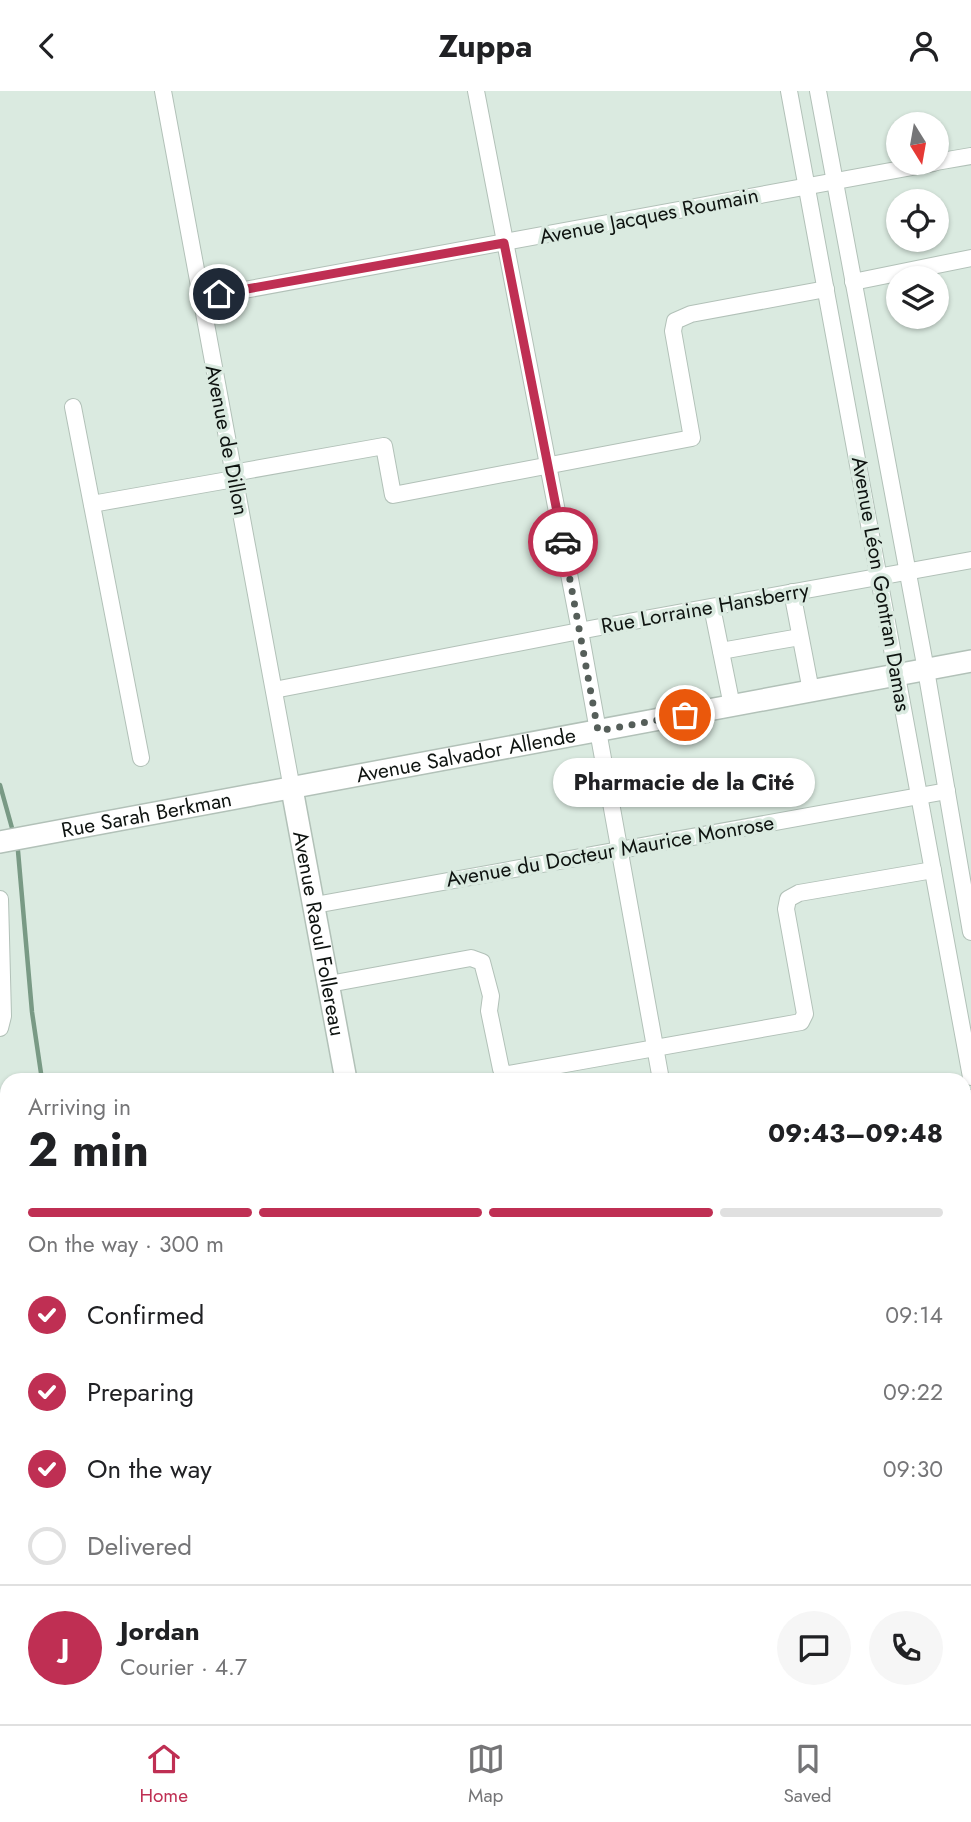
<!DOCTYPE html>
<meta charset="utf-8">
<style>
:root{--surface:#fff;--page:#f6f6f6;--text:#202124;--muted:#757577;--line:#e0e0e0;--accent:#bf2f53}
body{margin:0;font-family:Jost,sans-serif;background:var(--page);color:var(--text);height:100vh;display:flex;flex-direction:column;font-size:26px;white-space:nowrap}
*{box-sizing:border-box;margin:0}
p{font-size:23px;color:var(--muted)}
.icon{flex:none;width:38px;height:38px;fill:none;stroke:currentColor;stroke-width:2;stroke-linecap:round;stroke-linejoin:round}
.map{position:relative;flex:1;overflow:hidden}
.sheet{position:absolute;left:0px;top:982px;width:971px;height:653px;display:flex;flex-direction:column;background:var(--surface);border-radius:21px 21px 0 0;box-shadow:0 2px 5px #0004}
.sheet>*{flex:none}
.needle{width:46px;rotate:169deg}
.controls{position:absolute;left:886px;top:21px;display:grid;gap:14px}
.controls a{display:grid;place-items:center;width:63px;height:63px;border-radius:50%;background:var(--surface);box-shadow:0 2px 5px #0004;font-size:35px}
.pin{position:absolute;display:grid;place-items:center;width:60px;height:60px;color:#fff;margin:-30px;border:4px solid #fff;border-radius:50%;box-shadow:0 2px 7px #0007}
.courier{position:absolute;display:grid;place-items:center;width:70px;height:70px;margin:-35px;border:5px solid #bf2f53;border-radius:50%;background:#fff;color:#222;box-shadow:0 2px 9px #0007}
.bubble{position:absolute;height:49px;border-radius:24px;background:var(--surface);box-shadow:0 2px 5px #0004;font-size:23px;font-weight:700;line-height:49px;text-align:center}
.headline em{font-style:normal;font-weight:700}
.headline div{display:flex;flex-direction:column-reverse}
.headline{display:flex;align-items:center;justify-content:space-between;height:119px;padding:0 28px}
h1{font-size:46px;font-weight:700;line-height:52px}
.bar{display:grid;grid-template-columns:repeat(4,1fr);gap:10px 7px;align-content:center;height:84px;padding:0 28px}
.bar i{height:9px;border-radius:5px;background:var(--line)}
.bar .current{background:var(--accent)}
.bar p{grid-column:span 4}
.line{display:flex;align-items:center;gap:18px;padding:0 28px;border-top:2px solid var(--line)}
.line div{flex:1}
.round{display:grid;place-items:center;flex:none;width:74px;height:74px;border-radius:37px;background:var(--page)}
ol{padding:0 28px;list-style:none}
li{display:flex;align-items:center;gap:21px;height:77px}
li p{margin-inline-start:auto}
li .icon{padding:7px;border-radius:50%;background:var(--accent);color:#fff;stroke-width:4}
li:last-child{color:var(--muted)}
li i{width:38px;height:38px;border:4px solid var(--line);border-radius:50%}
header{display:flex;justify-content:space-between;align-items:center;height:91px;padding:0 28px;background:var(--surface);font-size:32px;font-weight:700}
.dock{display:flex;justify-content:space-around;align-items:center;height:98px;border-top:2px solid var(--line);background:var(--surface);font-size:19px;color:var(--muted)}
.dock a{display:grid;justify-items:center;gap:4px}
.dock .current{color:var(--accent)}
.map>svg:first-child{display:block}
</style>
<header><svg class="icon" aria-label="back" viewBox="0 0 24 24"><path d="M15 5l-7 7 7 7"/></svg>Zuppa<svg class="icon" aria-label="person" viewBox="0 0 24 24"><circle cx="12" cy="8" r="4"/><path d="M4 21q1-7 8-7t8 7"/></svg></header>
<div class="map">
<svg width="971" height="1633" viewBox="0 0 971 1633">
<rect width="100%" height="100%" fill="#daeae0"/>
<!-- green -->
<g fill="#d1aaae">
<path d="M971 1426V1478H967L964 1465V1428Z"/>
<path d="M7 1576V1628H117L118 1633H0V1577Z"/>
</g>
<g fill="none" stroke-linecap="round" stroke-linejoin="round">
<!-- stream -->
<g stroke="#799a85" stroke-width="4.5">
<path d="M0 694 12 737"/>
<path d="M18 760 32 921 42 989"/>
</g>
<defs>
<g id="minor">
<path d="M163 0 292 698"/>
<path d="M476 0 580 540 661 989"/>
<path d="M789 0 971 986"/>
<path d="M818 0 926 579 971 841"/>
<path d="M936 71 971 65"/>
<path d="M853 191 971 167"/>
<path d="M201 207 934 72"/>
<path d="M73 316 141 667"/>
<path d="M233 382 384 355 393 404 692 347 673 240 675 230 691 223 826 198"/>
<path d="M92 413 234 388"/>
<path d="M792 501 811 600"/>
<path d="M712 516 732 615"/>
<path d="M721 560 800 546"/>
<path d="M274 599 595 537 971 469"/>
<path d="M0 808 3 925 0 937"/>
<path d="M315 814 947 700"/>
<path d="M329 893 471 867 482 871 491 905 489 920 501 978 503 982 509 983 801 931 805 923 786 818 788 808 799 802 933 779"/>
<path d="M964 1008 971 1007"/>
<path d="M964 1325 971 1324"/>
<path d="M0 1565 7 1564"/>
<path d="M126 1628 127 1633"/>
<path d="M256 1628 257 1633"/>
<path d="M617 1633 628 1628"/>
</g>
<g id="major">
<path id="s1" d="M292 698 346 989"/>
<path id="s2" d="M0 751 971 570"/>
<path d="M0 1209 7 1210"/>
</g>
<g id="highway">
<path d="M964 1496H971"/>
<path d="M964 1541 971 1538"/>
<path d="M964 1566 971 1564"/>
<path d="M727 1633 740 1628"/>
<path d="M782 1633 795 1628"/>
</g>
</defs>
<!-- minor casing -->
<use href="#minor" stroke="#b2c1b8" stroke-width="18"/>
<!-- major casing -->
<use href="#major" stroke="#b2c1b8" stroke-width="24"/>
<!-- highway casing -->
<use href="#highway" stroke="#b2c1b8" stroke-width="25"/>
<!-- minor -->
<use href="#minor" stroke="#fff" stroke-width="16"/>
<!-- major -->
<use href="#major" stroke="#fff" stroke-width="21"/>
<!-- highway -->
<use href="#highway" stroke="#fff" stroke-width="23"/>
</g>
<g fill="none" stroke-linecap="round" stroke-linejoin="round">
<!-- done -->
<path stroke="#555e59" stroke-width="7" stroke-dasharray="0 12.6" d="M563 451 598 640 685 624"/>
<!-- route -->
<path stroke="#bf2f53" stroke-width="9" d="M219 203 504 152 563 451"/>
</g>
<g text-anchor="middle" stroke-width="7" stroke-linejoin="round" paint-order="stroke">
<!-- street labels -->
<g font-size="21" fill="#0e1310" stroke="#daeae0">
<text transform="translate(649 125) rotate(-11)" y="7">Avenue Jacques Roumain</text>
<text transform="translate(227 349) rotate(79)" y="7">Avenue de Dillon</text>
<text transform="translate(881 493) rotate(80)" y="7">Avenue Léon Gontran Damas</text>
<text transform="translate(705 517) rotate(-10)" y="7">Rue Lorraine Hansberry</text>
<text dy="7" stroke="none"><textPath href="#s2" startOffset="474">Avenue Salvador Allende</textPath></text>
<text dy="7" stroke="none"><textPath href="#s2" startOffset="149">Rue Sarah Berkman</textPath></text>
<text transform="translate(610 760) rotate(-10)" y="7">Avenue du Docteur Maurice Monrose</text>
<text dy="7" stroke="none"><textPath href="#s1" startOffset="147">Avenue Raoul Follereau</textPath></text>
</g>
</g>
</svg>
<div class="controls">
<a><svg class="needle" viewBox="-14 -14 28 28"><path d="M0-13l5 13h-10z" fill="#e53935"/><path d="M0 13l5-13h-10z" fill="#757577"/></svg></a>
<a><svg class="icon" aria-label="locate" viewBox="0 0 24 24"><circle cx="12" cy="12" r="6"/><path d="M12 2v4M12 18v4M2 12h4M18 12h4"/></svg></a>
<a><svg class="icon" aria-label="layers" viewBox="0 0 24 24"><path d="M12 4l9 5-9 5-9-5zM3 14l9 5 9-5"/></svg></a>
</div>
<div class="pin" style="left:685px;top:624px;background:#ea580c"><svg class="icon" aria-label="bag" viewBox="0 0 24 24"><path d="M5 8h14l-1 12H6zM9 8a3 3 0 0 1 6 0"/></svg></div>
<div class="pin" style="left:219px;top:203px;background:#1f2937"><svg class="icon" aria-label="home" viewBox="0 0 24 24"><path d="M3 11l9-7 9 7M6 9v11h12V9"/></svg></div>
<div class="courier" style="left:563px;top:451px"><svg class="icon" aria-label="car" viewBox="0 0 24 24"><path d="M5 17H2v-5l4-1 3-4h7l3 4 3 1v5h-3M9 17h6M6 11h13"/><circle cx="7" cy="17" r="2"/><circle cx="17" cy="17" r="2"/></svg></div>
<div class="bubble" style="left:553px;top:667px;width:262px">Pharmacie de la Cité</div>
<section class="sheet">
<div class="headline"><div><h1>2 min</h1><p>Arriving in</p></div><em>09:43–09:48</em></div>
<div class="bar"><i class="current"></i><i class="current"></i><i class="current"></i><i></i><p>On the way · 300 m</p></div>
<ol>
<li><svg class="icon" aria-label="check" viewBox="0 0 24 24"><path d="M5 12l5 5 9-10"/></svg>Confirmed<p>09:14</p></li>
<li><svg class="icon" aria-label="check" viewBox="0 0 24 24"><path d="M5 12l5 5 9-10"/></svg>Preparing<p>09:22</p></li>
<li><svg class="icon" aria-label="check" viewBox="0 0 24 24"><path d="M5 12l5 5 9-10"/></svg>On the way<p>09:30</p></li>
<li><i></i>Delivered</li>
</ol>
<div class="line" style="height:126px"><b class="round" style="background:var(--accent);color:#fff">J</b><div><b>Jordan</b><p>Courier · 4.7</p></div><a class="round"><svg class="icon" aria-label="chat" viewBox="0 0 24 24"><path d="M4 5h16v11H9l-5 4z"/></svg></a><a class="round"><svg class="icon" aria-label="phone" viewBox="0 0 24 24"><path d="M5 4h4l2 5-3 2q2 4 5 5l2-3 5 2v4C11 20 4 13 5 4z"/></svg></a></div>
</section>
</div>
<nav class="dock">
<a class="current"><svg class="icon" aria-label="home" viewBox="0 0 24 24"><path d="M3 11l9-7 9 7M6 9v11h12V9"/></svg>Home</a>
<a><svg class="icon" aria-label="map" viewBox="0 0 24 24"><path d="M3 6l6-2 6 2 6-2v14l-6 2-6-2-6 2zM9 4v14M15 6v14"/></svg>Map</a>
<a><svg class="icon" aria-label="saved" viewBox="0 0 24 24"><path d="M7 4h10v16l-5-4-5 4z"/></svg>Saved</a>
</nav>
